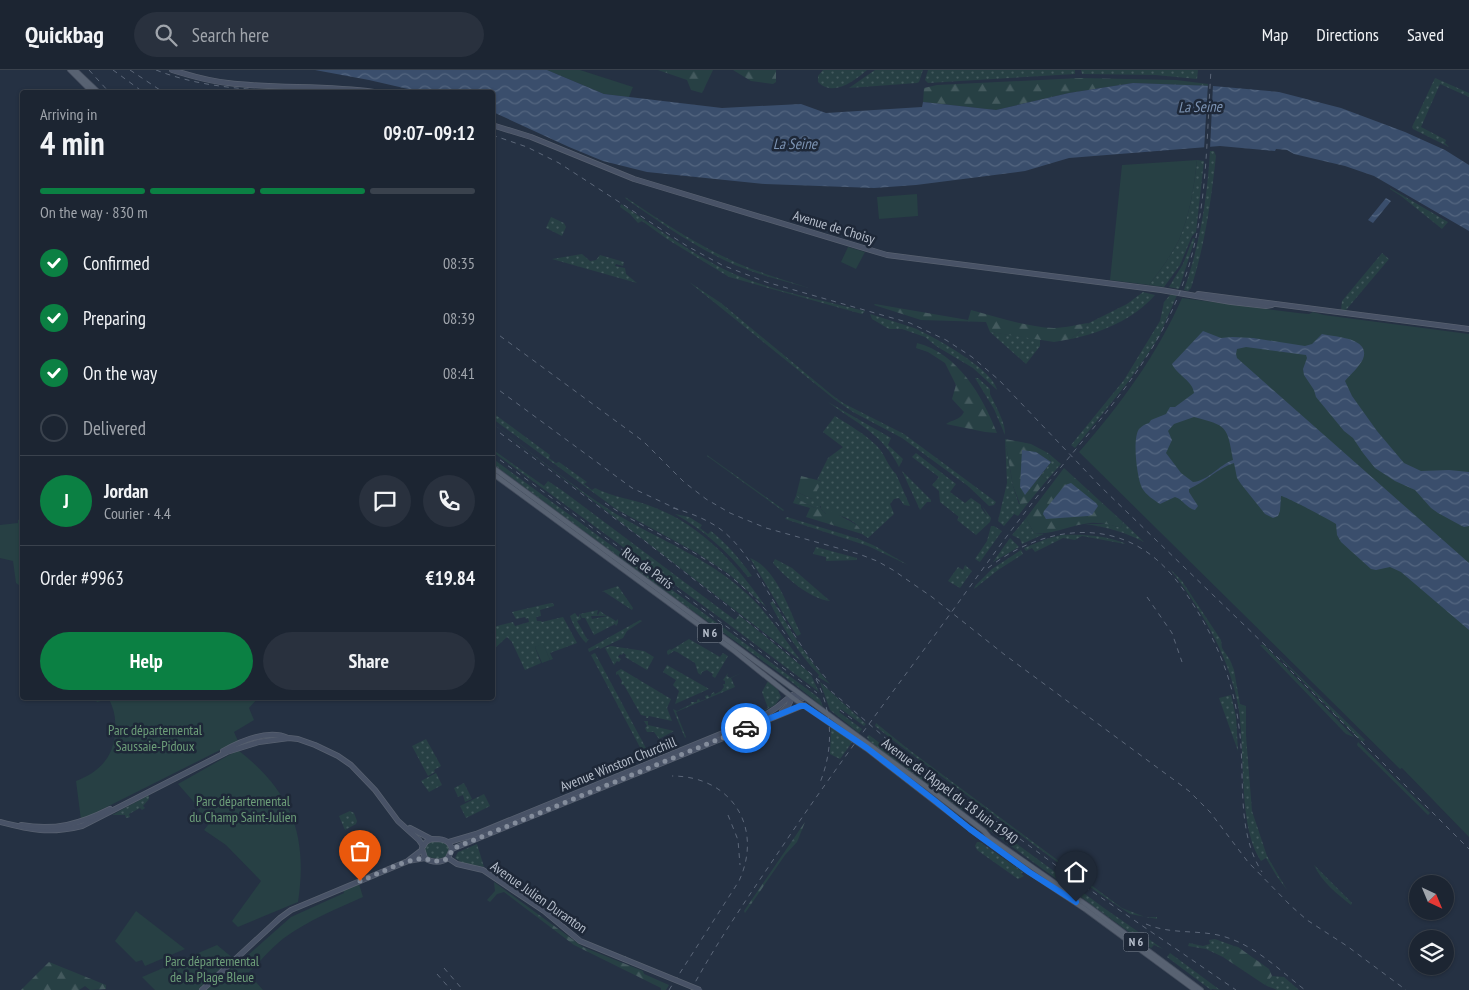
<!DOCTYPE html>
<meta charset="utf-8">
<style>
:root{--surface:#1c2532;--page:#29313e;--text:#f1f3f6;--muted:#a0a5ac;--line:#3a424d;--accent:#0b8043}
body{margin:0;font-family:"PT Sans Narrow",sans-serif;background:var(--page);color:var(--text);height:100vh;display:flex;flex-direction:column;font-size:19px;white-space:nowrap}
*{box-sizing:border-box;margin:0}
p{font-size:16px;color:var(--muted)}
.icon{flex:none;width:28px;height:28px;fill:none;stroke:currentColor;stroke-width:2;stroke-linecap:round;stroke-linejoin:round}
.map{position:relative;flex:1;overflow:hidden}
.sheet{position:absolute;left:20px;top:20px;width:475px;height:610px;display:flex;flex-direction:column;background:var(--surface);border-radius:5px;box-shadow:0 1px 4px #0004,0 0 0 1px var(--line)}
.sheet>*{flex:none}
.needle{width:32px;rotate:136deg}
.buttons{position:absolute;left:1409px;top:805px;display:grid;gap:10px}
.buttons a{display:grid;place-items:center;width:45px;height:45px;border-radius:50%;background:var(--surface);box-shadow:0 1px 4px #0004,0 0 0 1px var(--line);font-size:25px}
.pin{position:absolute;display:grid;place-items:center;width:42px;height:42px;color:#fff;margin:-51px -21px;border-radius:50% 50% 50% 0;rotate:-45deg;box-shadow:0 0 5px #0007}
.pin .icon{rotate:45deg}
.courier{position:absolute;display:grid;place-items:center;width:50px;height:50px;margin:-25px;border:4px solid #1a73e8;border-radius:50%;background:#fff;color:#222;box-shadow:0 1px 6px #0007}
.summary em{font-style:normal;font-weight:600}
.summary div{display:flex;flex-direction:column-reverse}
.summary{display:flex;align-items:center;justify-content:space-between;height:85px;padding:0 20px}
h1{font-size:32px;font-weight:600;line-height:38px}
.bar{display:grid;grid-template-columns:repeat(4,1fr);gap:8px 5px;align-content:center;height:60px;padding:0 20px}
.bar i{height:6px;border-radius:4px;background:var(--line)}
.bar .selected{background:var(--accent)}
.bar p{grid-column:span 4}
.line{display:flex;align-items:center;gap:12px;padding:0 20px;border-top:1px solid var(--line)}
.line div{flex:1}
.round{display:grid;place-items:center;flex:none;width:52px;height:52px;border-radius:26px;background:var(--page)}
ol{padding:0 20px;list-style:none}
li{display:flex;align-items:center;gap:15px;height:55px}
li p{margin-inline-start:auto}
li .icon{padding:5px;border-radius:50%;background:var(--accent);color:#fff;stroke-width:4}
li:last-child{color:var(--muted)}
li i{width:28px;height:28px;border:2px solid var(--line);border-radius:50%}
.cta{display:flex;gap:10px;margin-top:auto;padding:10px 20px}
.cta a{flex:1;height:58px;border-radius:30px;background:var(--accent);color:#fff;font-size:20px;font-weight:600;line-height:58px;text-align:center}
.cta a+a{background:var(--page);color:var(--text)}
header{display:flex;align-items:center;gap:30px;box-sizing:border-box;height:70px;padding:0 25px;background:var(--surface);border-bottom:1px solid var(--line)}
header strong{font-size:24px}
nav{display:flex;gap:28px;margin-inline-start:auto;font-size:18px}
.search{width:350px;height:45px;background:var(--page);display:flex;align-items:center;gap:12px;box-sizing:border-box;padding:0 18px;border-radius:28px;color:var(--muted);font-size:19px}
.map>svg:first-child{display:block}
</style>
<header>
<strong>Quickbag</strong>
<div class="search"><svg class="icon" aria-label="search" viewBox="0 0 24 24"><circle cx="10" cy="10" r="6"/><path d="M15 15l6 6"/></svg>Search here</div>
<nav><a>Map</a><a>Directions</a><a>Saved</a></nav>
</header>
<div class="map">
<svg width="1469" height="920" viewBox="0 0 1469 920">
<defs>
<pattern id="grass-dots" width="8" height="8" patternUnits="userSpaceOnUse" patternTransform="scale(1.25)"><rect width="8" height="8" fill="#274044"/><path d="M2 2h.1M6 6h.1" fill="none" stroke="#445a5e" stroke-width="1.8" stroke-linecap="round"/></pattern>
<pattern id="forest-firs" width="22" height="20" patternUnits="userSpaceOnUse" patternTransform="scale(1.25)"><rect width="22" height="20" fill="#274044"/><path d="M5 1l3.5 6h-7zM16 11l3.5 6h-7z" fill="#445a5e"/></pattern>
<pattern id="water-waves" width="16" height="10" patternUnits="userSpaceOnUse" patternTransform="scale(1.25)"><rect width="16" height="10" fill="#3a4e6c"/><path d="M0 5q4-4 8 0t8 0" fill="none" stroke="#546680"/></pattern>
</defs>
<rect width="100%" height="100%" fill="#253143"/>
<!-- grass -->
<g fill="url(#grass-dots)">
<path d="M823 0H867C853 12 833 27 818 12V6Z"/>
<path d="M875 0H923L919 12 917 13 849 18Z"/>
<path d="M928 0H1198L1197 9 1156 5 1082 4 1081 0H1075V4L928 13 925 10Z"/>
<path d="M1435 8 1469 23V27L1440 14 1421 57 1446 70 1445 73 1449 77 1413 59 1412 57Z"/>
<path d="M1210 81H1214L1216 86C1211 131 1205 175 1191 218L1188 221 1184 220C1200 174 1207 130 1210 81Z"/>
<path d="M1197 90 1204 91 1196 162 1192 166 1180 195 1164 217 1149 215C1160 201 1171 186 1179 170 1190 145 1194 117 1197 90Z"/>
<path d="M1390 118 1448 152 1442 159 1401 126 1390 119Z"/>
<path d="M625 127C661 151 697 175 737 193 760 203 785 210 809 218 784 211 759 205 735 195 696 178 661 153 626 129Z"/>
<path d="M621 134C657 158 693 185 732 203 772 221 822 230 865 241L862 244 729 207 667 169 642 151 638 153 630 144 620 137Z"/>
<path d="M551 147 564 153 566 157 562 166 546 158Z"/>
<path d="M1193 168 1195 169 1179 219 1169 217 1183 194Z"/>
<path d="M1382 183 1389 189 1346 240H1341L1342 231Z"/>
<path d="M582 184 590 191 596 190 600 185 624 192 623 196 616 194 615 196 625 198 626 204 637 213 552 189Z"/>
<path d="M689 212 721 233 832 325 843 333 904 364 996 432 994 435 989 436 968 416 902 368 853 342 834 329Z"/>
<path d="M1143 222 1155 225C1134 249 1101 263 1071 269L1089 253 1127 234Z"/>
<path d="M1170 225H1177L1159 267 1147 285 1128 312 1075 378 1071 375 1124 310 1160 251 1164 232Z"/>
<path d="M870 244C885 249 900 253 914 258 933 266 994 300 997 320L973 298 936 276 925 267 902 259H889L872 249Z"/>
<path d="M990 262 1040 269V276L1026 294Z"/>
<path d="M975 308H978L990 319V324C995 335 1006 353 1005 365L994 339Z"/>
<path d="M828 332 891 368 888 375 903 389 899 397C883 364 856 353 828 332Z"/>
<path d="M493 343 550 385 549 388 556 393 559 392 587 412 584 414 592 420 595 418C614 428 634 429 653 437 703 456 736 494 766 537L729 504 697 483 616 439 493 349Z"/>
<path d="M835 346C849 355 865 364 877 376 885 384 888 397 896 404L910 436 904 435 899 428 894 429 890 434 894 444 868 468 862 464C859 450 838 443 826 444L821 439V436L815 438 801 431 796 426 797 422 812 429 821 411 817 410 828 388 843 377 823 362Z"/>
<path d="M493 354C534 384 573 417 616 444 660 470 708 488 746 523 768 543 784 568 801 591Z"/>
<path d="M1005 369 1013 416 1019 434 1028 433 1018 446 1014 444 1004 456 998 451 1007 413Z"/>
<path d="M492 379 544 416 548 411 563 421 735 550 739 545 810 603 819 622 723 550 493 382Z"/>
<path d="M916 383 956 414 950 422 965 433 971 428 981 435V438L988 447 982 436 991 448 990 452 987 448 990 452 976 465 957 450 959 447 940 432 939 421 932 415 939 407 912 387Z"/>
<path d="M1048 383 1061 394 1047 410 1041 405 1051 392Z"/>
<path d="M707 385 784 440 783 441 707 386Z"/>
<path d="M492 388 814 624 820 629 823 637 788 609 662 519 493 394Z"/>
<path d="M902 401 931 430V432H927L920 440Z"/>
<path d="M675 444 689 447 702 455 700 458 708 464 711 461C727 474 740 489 752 506L748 507C728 482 704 460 675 444Z"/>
<path d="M787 447 859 469 875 476 908 495 868 476 785 449Z"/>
<path d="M1026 448 1034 463 1044 464 1022 474 1020 469 1012 465Z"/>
<path d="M1123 452 1144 472C1125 462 1107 457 1085 454H1108L1121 458Z"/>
<path d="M991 456H994L1002 461 980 492 975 489 987 471Z"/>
<path d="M1061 465C1083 464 1103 465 1124 473L1125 474 1082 466 1075 470 1063 468 1035 482 1032 478 1026 481 1024 478 1046 469Z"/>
<path d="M1010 468 1019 477 993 492Z"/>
<path d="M816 477 857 488V490L826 491V487L813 484Z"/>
<path d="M1021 480 1023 484 998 500 974 519 975 516 992 499Z"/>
<path d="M750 488C777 498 789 541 801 564L797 566Z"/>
<path d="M775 489 792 498 830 531C810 529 786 508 773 493Z"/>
<path d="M965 495 972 501 960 518 948 511 958 497 963 500Z"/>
<path d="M1170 499 1182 511 1221 570 1222 578 1230 590 1234 600 1240 634 1246 636V666L1252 741 1267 786 1287 820 1276 805 1266 788 1261 791C1236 754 1247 675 1237 630 1227 582 1200 538 1170 499Z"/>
<path d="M618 516 633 538 632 540 603 521 600 522Z"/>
<path d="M773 531C790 560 807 588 830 614L818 607 819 605C799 584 783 558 770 533Z"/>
<path d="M551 533 554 534V536L540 540 541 546 536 547 537 551H541L542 552 563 547 577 573 550 583 553 589 550 590 543 574 535 577 541 593 525 600 510 568 512 572 507 567 495 578 493 575 495 574 493 568 492 555 493 557 513 552 515 556 529 552 528 548 526 549 525 547 516 549 512 542Z"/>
<path d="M598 540 597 544 598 545 600 541 607 546H591L592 549 608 546 616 551 618 549V553L616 556 615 554 594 565 585 548H582L580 544Z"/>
<path d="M575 543 578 547 579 546V543L581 549 577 551 587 569H589L586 573C579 566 573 555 570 546Z"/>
<path d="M640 550 642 551 627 561 623 568 600 579 599 577 589 582 588 579Z"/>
<path d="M689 569 720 587 723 583 728 586 715 608 712 606 713 604 707 600 702 602 701 605 698 603 695 593 677 582 674 581 668 585 667 583V581L670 579 671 580Z"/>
<path d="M1260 575H1264L1354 667 1346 664Z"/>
<path d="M611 576 644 581 654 587 647 600 625 587 626 585 623 583 622 585 620 584 618 587 621 589 619 592 617 591 614 595 605 578 601 579Z"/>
<path d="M595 583 647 680 643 683 591 585Z"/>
<path d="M1279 586 1365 670 1362 672 1280 588Z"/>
<path d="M667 595 709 619 675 634 679 621 673 615 676 610 663 602Z"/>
<path d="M621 599 671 629 667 638 672 651 649 646 648 648H646V646L641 645 624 615 621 614 622 611 618 604 616 605V602Z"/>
<path d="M728 603 727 606 730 608 741 603 731 608 735 617 676 642 686 667 685 668 673 639 677 641 691 634V632H697V630L699 629 700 631 706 629 705 626 708 625 709 627 711 626V624L714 622 715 624 721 621 724 617 723 614H725V611L723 610Z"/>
<path d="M768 611 778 620 781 627 775 635 753 647 751 646 768 638 762 622Z"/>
<path d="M820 612 866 654 864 656 841 639 839 642 862 659 859 663 830 640Z"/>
<path d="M1231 625 1236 647 1238 681 1219 628Z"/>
<path d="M644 651H648V655L674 661 659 669 654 662H647L645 658 647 656Z"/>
<path d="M876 653 908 679 1122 838 1145 847H1157V849L1130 844 1100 824 894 671 875 656Z"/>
<path d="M831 656 853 671 840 689 830 684Z"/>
<path d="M869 665 1104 838 1163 879 1154 875 1151 878 985 757 970 743 965 742 870 672 867 667Z"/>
<path d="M426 669 441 696 434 700 435 702 428 706 412 676Z"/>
<path d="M1358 672 1430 743 1428 745 1357 675Z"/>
<path d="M436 703 442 715 429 722 421 711Z"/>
<path d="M464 713 472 729 465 732 463 725 458 727 454 718Z"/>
<path d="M484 724 490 736 466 748 460 736Z"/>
<path d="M149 725V729L143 736 145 738 142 740 140 738 129 744 130 747 126 748 125 745H112Z"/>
<path d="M350 741 354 743 357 751 356 754 345 760 339 746Z"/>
<path d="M431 771 445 772 449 778 447 786 439 789 427 787 425 782V778Z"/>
<path d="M977 772H980L1023 802 1021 804 1024 806 1018 809 977 780 975 776Z"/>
<path d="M477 774 484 797 463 793 455 788 458 782Z"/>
<path d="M1314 795 1352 833 1351 835C1337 824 1321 811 1314 795Z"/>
<path d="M1215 869 1234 876 1223 887 1206 879 1188 876 1189 873 1203 876 1210 874 1209 870Z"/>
<path d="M1170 883 1220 920 1212 919 1211 920 1167 887Z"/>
<path d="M1272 906 1284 907 1299 920H1277L1265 915Z"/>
</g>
<!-- forest -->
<g fill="url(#forest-firs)">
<path d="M658 0H713L702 23 691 20 687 10Z"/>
<path d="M733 0H776V12L773 14 751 11Z"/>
<path d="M1080 8 1176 10 1208 14V16L1133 13 1069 23 996 40 923 32 924 18 937 15Z"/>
<path d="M875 234 968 250 971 240C998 247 1026 257 1054 258 1066 258 1078 254 1089 253L1071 269 1054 272 990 262 986 252 921 250 874 235Z"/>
<path d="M917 273C958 283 983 327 997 363L985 362 946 354C953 349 959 351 964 342L952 329 956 315 945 293 928 282 916 278Z"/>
<path d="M1005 369 1031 374 1048 383 1051 392 1036 382 1025 424 1041 405 1047 410 1028 433 1020 434 1013 416Z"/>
<path d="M1064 398 1123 452 1121 458C1111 455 1100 452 1090 453 1071 455 1053 465 1034 463L1026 448Z"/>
<path d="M801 406 821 411 814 428 812 429 797 422Z"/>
<path d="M796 426 801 431 815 438 820 436 821 439 826 444 834 440C840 450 859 450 862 464L806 447 810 438 793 433Z"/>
<path d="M805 752 797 772 785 785 745 843 744 841Z"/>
<path d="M494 812 583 877 643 901 644 904 669 915 666 920H661V918L574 875 504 822 497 824 490 832 487 830 495 821Z"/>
<path d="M1234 876 1238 877 1269 899 1272 906 1265 915 1223 887Z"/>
<path d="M49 892 106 915V919L90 920 85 916 79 920H21Z"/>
</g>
<!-- green -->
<g fill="#274044">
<path d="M547 0H580L633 17 629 27 604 24Z"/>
<path d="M1197 90C1194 117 1190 145 1179 170 1171 186 1160 201 1149 215L1110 210 1122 95Z"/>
<path d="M917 124 918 146 879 149 877 127Z"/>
<path d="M848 177 865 182 856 199 841 192Z"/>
<path d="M1182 228 1298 243 1309 244 1313 242 1324 245 1469 264V767L1402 698 1400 699 1079 382C1120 335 1157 285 1182 228Z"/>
<path d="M22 448V517L16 513 13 491 0 488V455L18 453V450Z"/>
<path d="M543 573 550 590 542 593 535 577Z"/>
<path d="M94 628H258L249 638 254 650 234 662 238 671 81 750 76 711C100 702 115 686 115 659 116 648 114 639 109 629L97 632Z"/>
<path d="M238 680C292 722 308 766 298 832L238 857 232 851 261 811 226 775 204 760 208 755 193 731 178 714Z"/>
<path d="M359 814 363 827C336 839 309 850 284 868 271 878 260 892 248 903L263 920H155L142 907 217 875 239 893 291 847 344 823 343 820Z"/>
<path d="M136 841 185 879 145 896 142 890 136 892 115 871Z"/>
</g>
<!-- water -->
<g fill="url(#water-waves)" fill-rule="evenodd">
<path d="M315 0H547L604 24 722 38 801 34 826 43 922 37 923 32 996 40 1069 23 1133 13 1213 16 1279 22 1341 38 1405 62 1445 80 1469 95V161L1374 106 1345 96 1294 84 1287 80 1276 79 1275 81 1220 76 1069 88 1025 101 916 115 874 118 765 114 647 102 603 91 569 77 493 42 492 22H421L369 10Z"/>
<path d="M1386 128 1391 131 1373 153 1368 150Z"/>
<path d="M1203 261 1221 268 1232 267 1253 268 1305 276 1312 274 1322 264C1336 267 1371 268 1363 289 1359 297 1351 304 1345 311L1352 326 1377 361 1404 393 1421 401 1449 400 1469 402V456L1464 457 1460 455 1438 443 1431 438 1415 420 1395 411 1375 398 1363 383 1353 368 1344 361 1316 327 1314 320 1304 305 1303 299 1307 288 1306 285 1246 277 1237 279 1236 284 1237 288 1469 493V560L1401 502 1390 497 1376 500 1371 499 1341 472 1337 465 1336 454C1330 450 1285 426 1281 426L1280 441 1278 446 1273 448 1265 444 1241 414 1237 408 1234 393C1218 398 1205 412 1189 419V422L1198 436 1195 440C1186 438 1184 430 1175 427L1160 434C1154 430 1146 425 1142 418 1137 408 1132 369 1139 359 1142 356 1145 354 1149 353L1151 350 1166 344 1170 337H1175L1194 323C1193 311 1177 305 1172 294ZM1194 347C1227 356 1227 355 1233 390 1219 395 1208 411 1193 412L1181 403 1166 383 1172 370 1168 361 1174 354Z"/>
<path d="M1022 380 1036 382 1051 392 1025 425 1020 417Z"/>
<path d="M1071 413 1096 433 1098 436 1092 445 1088 446 1046 449 1043 444 1044 441 1065 415Z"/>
</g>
<!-- pier -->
<path fill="#253143" d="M1208 14H1213L1210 79 1204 80Z"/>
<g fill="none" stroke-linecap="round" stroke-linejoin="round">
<defs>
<g id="secondary">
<path d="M172 0C191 6 208 11 228 13 276 19 326 15 374 22"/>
<path d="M492 55 531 67 634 109 887 185 1161 220 1231 232 1266 236 1272 235"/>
<path d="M1198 224 1469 259"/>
<path d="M782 641 788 636 793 626"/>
<path d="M223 681C241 671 268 659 288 668"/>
<path d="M0 752C31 760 49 764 82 756L227 682 259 672 289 668 298 669 315 675 338 686 351 695 375 720 398 751 419 770 423 776"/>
<path d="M21 755C55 761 80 754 110 739"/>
<path d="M410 758 431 769"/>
<path d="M431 769C441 769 449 769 452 779L448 788C442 793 432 793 425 788L422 778 426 772Z"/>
<path d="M449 772 476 764 762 647 776 638 792 625 804 628"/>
<path d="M452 779 804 635"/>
<path d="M448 788 457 794 483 800 544 841 580 871 624 889"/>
<path d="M409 790 422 780"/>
<path d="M202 920 280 848 291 840 408 791 425 788"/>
</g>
<g id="primary">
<path d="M70 0 92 22"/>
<path d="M75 0 98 22"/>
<path d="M492 397 924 715 984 761 989 767 1088 836 1201 920"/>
<path d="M492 403 733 580 793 628 867 679 970 759 1029 802 1085 839 1195 920"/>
</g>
</defs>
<!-- secondary casing -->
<use href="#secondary" stroke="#586170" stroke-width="6"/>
<!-- primary casing -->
<use href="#primary" stroke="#434c5c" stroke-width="6"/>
<!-- secondary -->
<use href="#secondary" stroke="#485266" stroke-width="4.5"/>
<!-- primary -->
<use href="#primary" stroke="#586272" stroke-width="4.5"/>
<!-- rail -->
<g stroke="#5c6779" stroke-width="1" stroke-dasharray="5 5" stroke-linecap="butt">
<path d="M89 0 109 22"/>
<path d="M113 0 143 22"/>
<path d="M130 0 163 22"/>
<path d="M156 0C207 20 260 20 314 22"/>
<path d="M492 65 527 77 559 93 687 176 722 195 766 212 910 253 946 270 972 287 999 310 1101 417 1267 577 1469 779"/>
<path d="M492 260 643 371 684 412 706 429 730 443 766 458 859 484 877 491 893 500 932 527 1005 585 1189 721 1210 742 1248 792 1291 836 1307 850 1347 876 1406 920"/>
<path d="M492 315 632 418 679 440"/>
<path d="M492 357 641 468 779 576 898 679 1077 811 1236 920"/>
<path d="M492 384 817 623"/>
<path d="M605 433C642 458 684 474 720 499 751 520 772 546 794 576"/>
<path d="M673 438C688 442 703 448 716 456 740 472 754 498 768 522 786 551 803 582 826 608"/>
<path d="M988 498C1023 471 1068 455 1112 466 1147 475 1170 499 1189 528 1216 569 1233 609 1239 657 1246 704 1235 760 1262 802"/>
<path d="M1147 527 1172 563 1182 592"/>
<path d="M816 609C833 643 834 680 819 715"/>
<path d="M840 640 856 652"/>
<path d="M728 745 738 770 740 795"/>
<path d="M1146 854C1169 864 1194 860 1218 865 1253 873 1278 899 1305 920"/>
<path d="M444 898 463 920"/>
<path d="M437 904 451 920"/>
<path d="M669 920 739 811C764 757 731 706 672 706"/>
<path d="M691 920C720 866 756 816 790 765 831 705 874 647 917 589 956 537 993 483 1033 432 1086 363 1150 302 1181 219 1208 149 1206 74 1211 0"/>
</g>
<defs>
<path id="secondary-bridge" d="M624 889 700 920"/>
</defs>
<!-- secondary-bridge casing -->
<use href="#secondary-bridge" stroke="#586170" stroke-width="6" stroke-linecap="butt"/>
<!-- secondary-bridge -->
<use href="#secondary-bridge" stroke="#485266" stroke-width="4.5"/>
</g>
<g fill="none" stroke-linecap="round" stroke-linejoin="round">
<!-- done -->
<path stroke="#848d9c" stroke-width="5" stroke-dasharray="0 9" d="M360 811C379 804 399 792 419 789 428 788 435 793 445 790L450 785 452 779 746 658"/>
<!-- route -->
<path stroke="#1a73e8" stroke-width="6" d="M746 658 800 636H805L867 678 934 730 970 759 1029 802 1076 832"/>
</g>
<g text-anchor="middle" stroke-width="5" stroke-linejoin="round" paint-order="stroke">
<!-- shield labels -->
<g fill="#1e2838" stroke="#8992a0" stroke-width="1">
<rect x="697.5" y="553.5" width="25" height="19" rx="4"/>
<rect x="1123.5" y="862.5" width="25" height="19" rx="4"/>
</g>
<g font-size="12" font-weight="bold" fill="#b7bfcc">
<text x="710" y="567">N 6</text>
<text x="1136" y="876">N 6</text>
</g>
<!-- street labels -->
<g font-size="14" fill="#b7bfcc" stroke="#1e2838">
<text transform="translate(834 157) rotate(17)" y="5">Avenue de Choisy</text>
<text transform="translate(648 498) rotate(36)" y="5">Rue de Paris</text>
<text transform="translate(618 694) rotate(-22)" y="5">Avenue Winston Churchill</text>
<text transform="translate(950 721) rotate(37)" y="5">Avenue de l'Appel du 18 Juin 1940</text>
<text transform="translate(539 827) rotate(35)" y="5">Avenue Julien Duranton</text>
</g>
<!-- park labels -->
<g font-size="14" fill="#6d9e79" stroke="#1e2838">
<text x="155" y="665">Parc départemental<tspan x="155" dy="16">Saussaie-Pidoux</tspan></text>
<text x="243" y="736">Parc départemental<tspan x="243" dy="16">du Champ Saint-Julien</tspan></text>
<text x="212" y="896">Parc départemental<tspan x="212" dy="16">de la Plage Bleue</tspan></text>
</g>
<!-- water labels -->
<g font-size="15" font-style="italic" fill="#7d94b4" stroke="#1e2838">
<text transform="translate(1200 37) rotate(-1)" y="5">La Seine</text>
<text x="795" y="79">La Seine</text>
</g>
</g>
</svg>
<div class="buttons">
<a><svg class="needle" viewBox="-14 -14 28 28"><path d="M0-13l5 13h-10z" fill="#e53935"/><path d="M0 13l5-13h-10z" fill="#a0a5ac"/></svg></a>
<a><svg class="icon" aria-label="layers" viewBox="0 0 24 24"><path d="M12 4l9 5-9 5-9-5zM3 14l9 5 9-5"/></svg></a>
</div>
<div class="pin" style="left:360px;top:811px;background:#ea580c"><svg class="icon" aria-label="bag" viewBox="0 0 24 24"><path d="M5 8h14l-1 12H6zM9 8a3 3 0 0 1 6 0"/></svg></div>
<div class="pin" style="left:1076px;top:832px;background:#1f2937"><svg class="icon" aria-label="home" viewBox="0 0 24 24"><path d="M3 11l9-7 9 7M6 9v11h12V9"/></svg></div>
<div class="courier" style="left:746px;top:658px"><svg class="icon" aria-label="car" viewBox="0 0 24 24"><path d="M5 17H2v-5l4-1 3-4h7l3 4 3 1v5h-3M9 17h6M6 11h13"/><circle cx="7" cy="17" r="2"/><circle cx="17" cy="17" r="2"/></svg></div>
<section class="sheet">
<div class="summary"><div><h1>4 min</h1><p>Arriving in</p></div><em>09:07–09:12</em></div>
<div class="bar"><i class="selected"></i><i class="selected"></i><i class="selected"></i><i></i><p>On the way · 830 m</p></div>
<ol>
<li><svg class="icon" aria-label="check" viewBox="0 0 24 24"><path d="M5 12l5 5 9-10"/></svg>Confirmed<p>08:35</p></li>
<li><svg class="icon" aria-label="check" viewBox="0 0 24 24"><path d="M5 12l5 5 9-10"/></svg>Preparing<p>08:39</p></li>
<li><svg class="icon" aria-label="check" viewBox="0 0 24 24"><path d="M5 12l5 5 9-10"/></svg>On the way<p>08:41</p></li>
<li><i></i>Delivered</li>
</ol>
<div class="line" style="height:90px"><b class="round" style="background:var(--accent);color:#fff">J</b><div><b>Jordan</b><p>Courier · 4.4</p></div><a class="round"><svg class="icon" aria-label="chat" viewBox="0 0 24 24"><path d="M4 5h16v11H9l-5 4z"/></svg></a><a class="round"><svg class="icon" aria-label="phone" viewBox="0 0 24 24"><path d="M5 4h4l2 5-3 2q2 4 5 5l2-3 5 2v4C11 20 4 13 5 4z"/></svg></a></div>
<div class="line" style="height:65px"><div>Order #9963</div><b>€19.84</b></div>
<div class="cta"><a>Help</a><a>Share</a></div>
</section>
</div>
